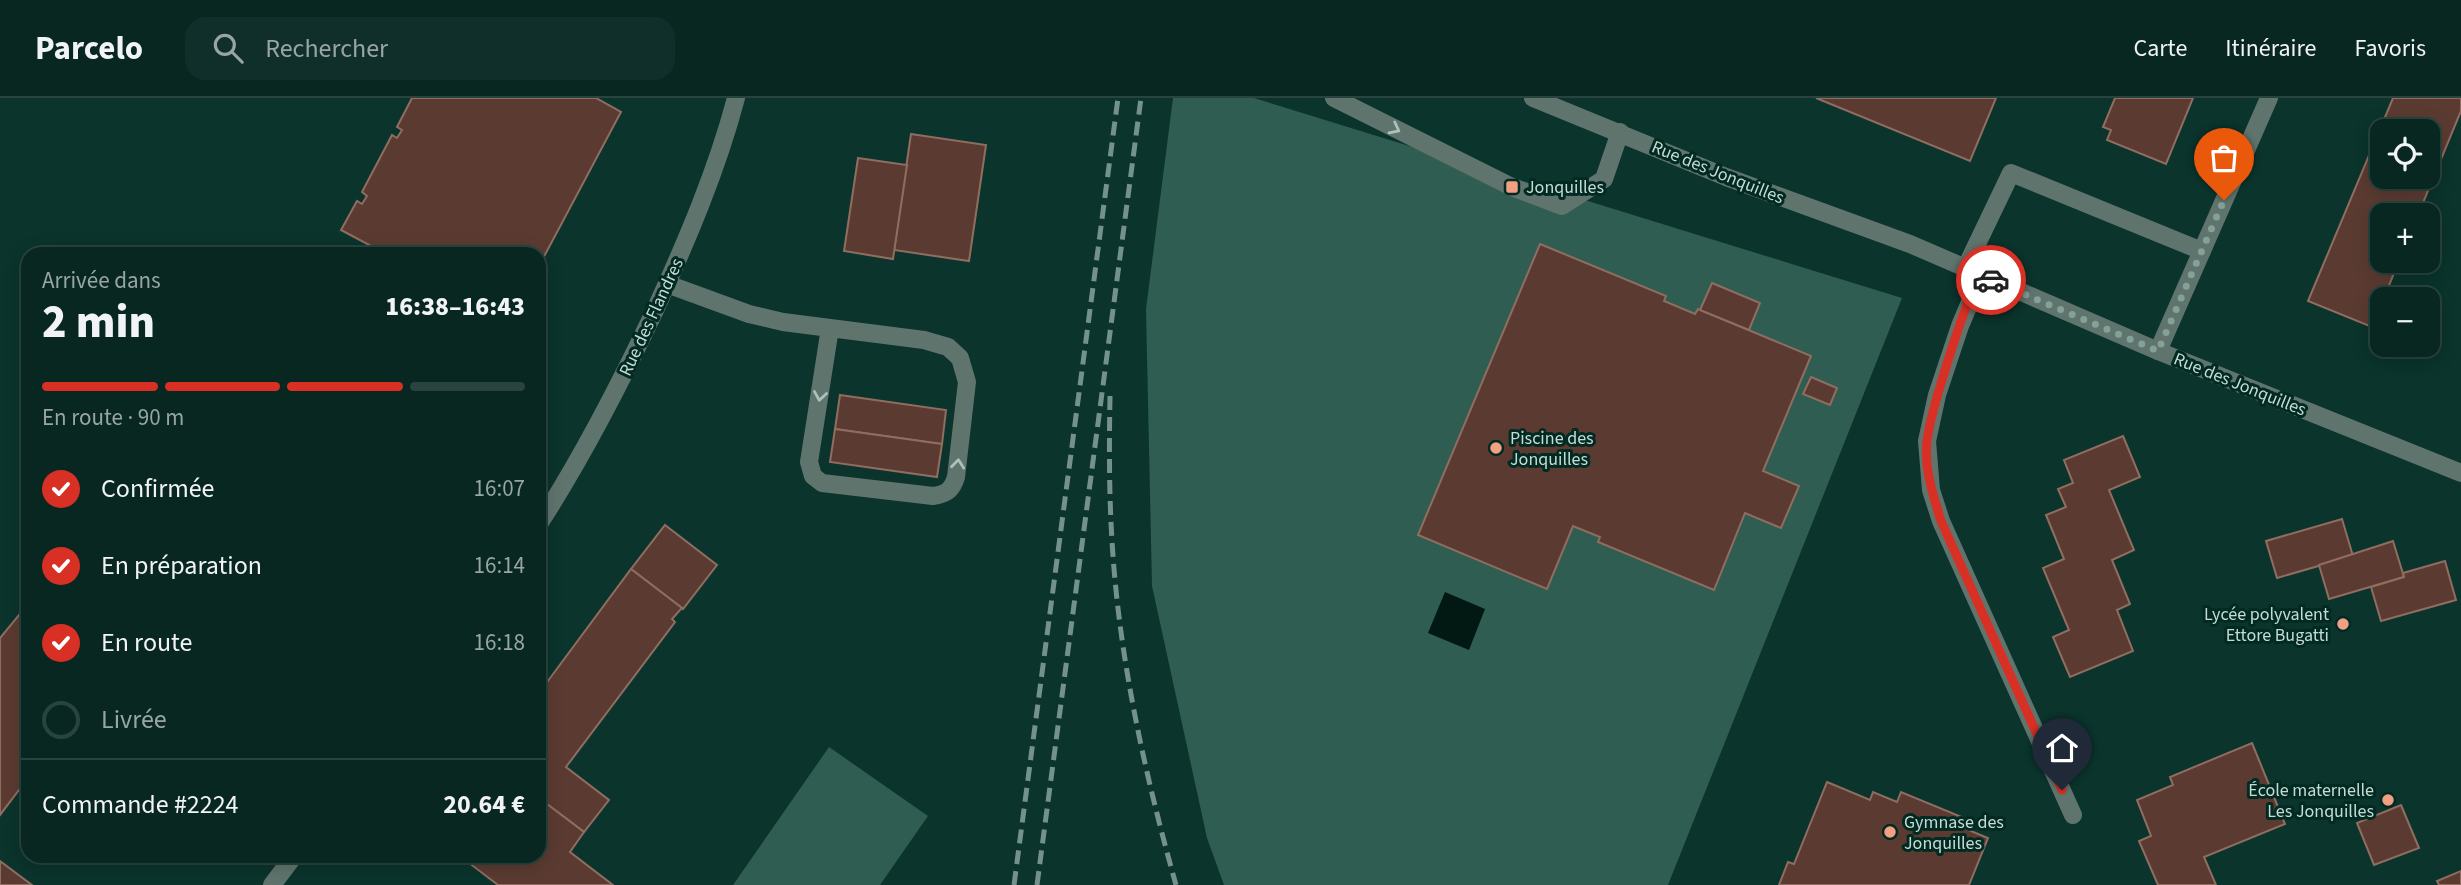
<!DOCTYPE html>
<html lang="fr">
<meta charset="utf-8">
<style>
:root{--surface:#082721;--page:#112f2a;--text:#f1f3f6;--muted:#98a5a5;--line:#29443f;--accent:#d93025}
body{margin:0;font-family:"Source Sans 3",sans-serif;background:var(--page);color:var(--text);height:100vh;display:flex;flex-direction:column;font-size:26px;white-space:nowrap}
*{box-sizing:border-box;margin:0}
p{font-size:23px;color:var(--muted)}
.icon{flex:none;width:38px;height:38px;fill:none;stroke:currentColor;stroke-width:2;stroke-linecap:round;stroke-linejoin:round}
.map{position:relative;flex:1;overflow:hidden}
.sheet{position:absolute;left:21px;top:149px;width:525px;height:616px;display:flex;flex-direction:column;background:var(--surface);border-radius:21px;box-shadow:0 4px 18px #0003,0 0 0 2px var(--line)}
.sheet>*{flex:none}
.buttons{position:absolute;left:2370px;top:21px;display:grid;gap:14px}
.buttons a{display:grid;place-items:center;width:70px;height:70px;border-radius:14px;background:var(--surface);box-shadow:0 4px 18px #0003,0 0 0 2px var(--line);font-size:35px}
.pin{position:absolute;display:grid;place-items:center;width:60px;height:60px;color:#fff;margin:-72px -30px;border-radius:50% 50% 50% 0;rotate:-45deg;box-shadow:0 0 7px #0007}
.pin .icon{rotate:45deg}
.courier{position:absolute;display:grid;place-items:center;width:70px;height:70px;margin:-35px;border:5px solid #d93025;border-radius:50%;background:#fff;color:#222;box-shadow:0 2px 9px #0007}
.headline em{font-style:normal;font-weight:800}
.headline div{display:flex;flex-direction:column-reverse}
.headline{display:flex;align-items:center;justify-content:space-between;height:119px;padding:0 21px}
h1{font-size:46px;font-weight:800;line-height:52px}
.bar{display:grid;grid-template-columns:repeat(4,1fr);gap:10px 7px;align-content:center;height:84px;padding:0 21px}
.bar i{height:9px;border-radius:5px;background:var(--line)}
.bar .active{background:var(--accent)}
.bar p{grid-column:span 4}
.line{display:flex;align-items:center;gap:18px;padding:0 21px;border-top:2px solid var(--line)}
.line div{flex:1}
ol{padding:0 21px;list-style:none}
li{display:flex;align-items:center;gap:21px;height:77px}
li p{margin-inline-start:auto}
li .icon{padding:7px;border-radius:50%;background:var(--accent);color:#fff;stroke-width:4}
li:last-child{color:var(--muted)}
li i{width:38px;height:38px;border:4px solid var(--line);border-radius:50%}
header{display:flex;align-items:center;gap:42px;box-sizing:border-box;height:98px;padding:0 35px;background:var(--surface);border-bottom:2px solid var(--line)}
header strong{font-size:33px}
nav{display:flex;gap:38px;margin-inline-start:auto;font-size:24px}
.search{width:490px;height:63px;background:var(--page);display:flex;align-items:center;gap:18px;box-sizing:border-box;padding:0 24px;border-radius:21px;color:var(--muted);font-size:26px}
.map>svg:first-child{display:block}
</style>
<header>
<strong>Parcelo</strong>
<div class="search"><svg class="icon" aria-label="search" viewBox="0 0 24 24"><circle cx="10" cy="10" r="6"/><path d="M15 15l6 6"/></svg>Rechercher</div>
<nav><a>Carte</a><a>Itinéraire</a><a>Favoris</a></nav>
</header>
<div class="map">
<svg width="2461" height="787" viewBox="0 0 2461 787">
<rect width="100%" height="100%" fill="#0a342c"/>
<!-- green -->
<g fill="#2f5d52">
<path d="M1173 0H1254L1902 200 1668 787H1224L1207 740 1152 488 1146 211Z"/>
<path d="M829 649 928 718 880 787H733Z"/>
</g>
<!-- water -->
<path fill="#011813" d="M1445 494 1485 511 1469 552 1428 535Z"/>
<!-- building -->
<g fill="#5b3b31" stroke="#906d61" stroke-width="2" fill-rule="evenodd">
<path d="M412 0H596L621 14 539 168V156H386L341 132 357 103 362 106 367 98 362 94 392 37 397 40 402 32 397 29Z"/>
<path d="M1816 0H1996L1970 63Z"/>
<path d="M2115 0H2193L2166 66 2107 42 2111 32 2103 29Z"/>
<path d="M2393 0H2461V13L2418 117H2382V163H2399L2372 229 2308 203ZM2382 33H2427V79H2382Z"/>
<path d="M911 36 986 47 969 163 894 152Z"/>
<path d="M858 60 907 67 893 161 844 153Z"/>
<path d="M1540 146 1666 198 1664 203 1695 216 1698 211 1811 258 1763 373 1799 388 1781 430 1745 415 1714 492 1598 444 1600 439 1573 428 1547 491 1418 437Z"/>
<path d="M1712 185 1760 205 1749 232 1700 212Z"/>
<path d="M1811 279 1837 290 1830 307 1803 296Z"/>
<path d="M840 297 946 312 942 346 835 331Z"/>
<path d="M835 331 942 346 937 379 830 364Z"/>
<path d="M2123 338 2140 379 2109 392 2134 452 2112 462 2130 506 2117 512 2133 553 2070 579 2053 539 2069 532 2043 470 2064 461 2046 417 2066 409 2058 391 2073 385 2064 362Z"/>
<path d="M2342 421 2353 458 2277 480 2266 443Z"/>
<path d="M665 427 717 467 683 511 631 471Z"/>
<path d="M2393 443 2404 479 2329 501 2319 467Z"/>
<path d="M2445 463 2456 502 2381 523 2371 489 2404 479 2403 475Z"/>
<path d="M631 471 682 510 672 521 675 524 566 669 609 702 584 734 539 700V595Z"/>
<path d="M28 506V680L0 717V540Z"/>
<path d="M2252 645 2285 726 2204 759 2216 787H2158L2139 743 2151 738 2137 702 2173 687 2170 679Z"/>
<path d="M1827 684 1870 702 1873 694 1897 704 1901 694 1969 722 1966 731 1988 740 1969 787H1779L1788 764 1794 766Z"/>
<path d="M539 700 584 734 570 754 613 787H498L460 758H539Z"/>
<path d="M2401 707 2419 750 2374 767 2357 725Z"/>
<path d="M0 763 32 787H0Z"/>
<path d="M2461 773V787H2439L2437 783Z"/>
</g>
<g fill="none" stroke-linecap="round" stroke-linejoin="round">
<!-- minor -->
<g stroke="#60746e" stroke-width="18">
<path d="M1334 0 1512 89 1562 108 1604 81 1620 34"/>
<path d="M1533 0 1726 79 1910 146 2158 253 2461 375"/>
<path d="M1965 171 2011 75 2202 153"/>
<path d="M1981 178 1960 228 1937 297 1927 343 1931 392 1941 423 2073 717"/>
<path d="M667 186 749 216 783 224 924 242 948 249 960 260 967 284 956 379C952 392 947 396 933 398L822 385 813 378 809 364 830 230"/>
<path d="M2158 253 2269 0"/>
<path d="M539 426C584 357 621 284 656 210 687 142 717 72 736 0"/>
<path d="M272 787 294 758"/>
</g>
<!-- rail -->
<g stroke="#74928b" stroke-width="5" stroke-dasharray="14 7" stroke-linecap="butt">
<path d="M1110 298C1109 351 1109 405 1113 458 1121 569 1146 680 1176 787"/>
<path d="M1014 787 1118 0"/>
<path d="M1037 787 1141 0"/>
</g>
</g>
<!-- one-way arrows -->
<defs><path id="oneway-chevron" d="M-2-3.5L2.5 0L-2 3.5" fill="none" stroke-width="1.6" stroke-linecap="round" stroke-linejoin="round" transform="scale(1.75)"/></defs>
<g stroke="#acc1ba">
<use href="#oneway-chevron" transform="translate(1395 31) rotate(27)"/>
<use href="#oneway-chevron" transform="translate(820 298) rotate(99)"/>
<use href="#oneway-chevron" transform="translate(958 366) rotate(-84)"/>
</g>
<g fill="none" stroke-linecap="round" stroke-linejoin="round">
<!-- done -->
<path stroke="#84a199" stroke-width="7" stroke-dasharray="0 12.6" d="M1991 182 2158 253 2224 102"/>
<!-- route -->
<path stroke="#d93025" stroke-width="9" d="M1991 182 1980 178C1965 207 1956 238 1946 269 1939 293 1930 318 1927 343 1924 370 1933 397 1941 423L2062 692"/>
</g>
<!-- markers -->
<g fill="#f39f83" stroke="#002a22" stroke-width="2.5">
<rect x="1505" y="82" width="14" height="14" rx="3.5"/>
<circle cx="1496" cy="350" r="7"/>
<circle cx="2343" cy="526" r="7"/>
<circle cx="2388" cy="702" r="7"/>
<circle cx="1890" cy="734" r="7"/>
</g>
<g text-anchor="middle" stroke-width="6" stroke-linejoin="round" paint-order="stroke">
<!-- street labels -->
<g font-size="18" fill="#c6dbd4" stroke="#002a22">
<text transform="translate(1718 74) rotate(22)" y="6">Rue des Jonquilles</text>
<text transform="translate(651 219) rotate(-65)" y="6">Rue des Flandres</text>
<text transform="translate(2240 286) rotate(22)" y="6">Rue des Jonquilles</text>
</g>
<!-- poi labels -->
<g font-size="18" fill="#c6dbd4" stroke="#002a22" text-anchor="start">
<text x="1526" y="95">Jonquilles</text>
<text x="1510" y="346">Piscine des<tspan x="1510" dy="21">Jonquilles</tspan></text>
<text x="2329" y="522" text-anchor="end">Lycée polyvalent<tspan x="2329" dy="21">Ettore Bugatti</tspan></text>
<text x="2374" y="698" text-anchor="end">École maternelle<tspan x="2374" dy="21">Les Jonquilles</tspan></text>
<text x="1904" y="730">Gymnase des<tspan x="1904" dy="21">Jonquilles</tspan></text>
</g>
</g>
</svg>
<div class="buttons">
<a><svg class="icon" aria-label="locate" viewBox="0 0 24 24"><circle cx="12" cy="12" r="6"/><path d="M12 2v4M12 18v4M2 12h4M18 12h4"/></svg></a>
<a>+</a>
<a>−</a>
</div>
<div class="pin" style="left:2224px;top:102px;background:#ea580c"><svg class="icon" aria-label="bag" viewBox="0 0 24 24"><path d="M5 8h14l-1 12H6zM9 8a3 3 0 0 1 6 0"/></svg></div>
<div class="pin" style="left:2062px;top:692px;background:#1f2937"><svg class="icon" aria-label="home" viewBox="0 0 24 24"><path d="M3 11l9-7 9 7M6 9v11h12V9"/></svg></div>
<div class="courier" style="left:1991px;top:182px"><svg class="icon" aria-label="car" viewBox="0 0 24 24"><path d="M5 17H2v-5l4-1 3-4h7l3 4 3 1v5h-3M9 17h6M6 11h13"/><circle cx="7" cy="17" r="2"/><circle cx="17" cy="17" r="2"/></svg></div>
<section class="sheet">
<div class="headline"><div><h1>2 min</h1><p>Arrivée dans</p></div><em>16:38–16:43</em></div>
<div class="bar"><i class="active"></i><i class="active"></i><i class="active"></i><i></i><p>En route · 90 m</p></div>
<ol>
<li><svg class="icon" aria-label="check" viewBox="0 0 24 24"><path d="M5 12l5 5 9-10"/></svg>Confirmée<p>16:07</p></li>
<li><svg class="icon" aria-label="check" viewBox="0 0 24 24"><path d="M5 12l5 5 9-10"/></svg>En préparation<p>16:14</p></li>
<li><svg class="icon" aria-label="check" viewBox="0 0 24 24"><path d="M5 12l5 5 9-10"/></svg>En route<p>16:18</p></li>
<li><i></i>Livrée</li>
</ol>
<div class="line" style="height:91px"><div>Commande #2224</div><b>20.64 €</b></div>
</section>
</div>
